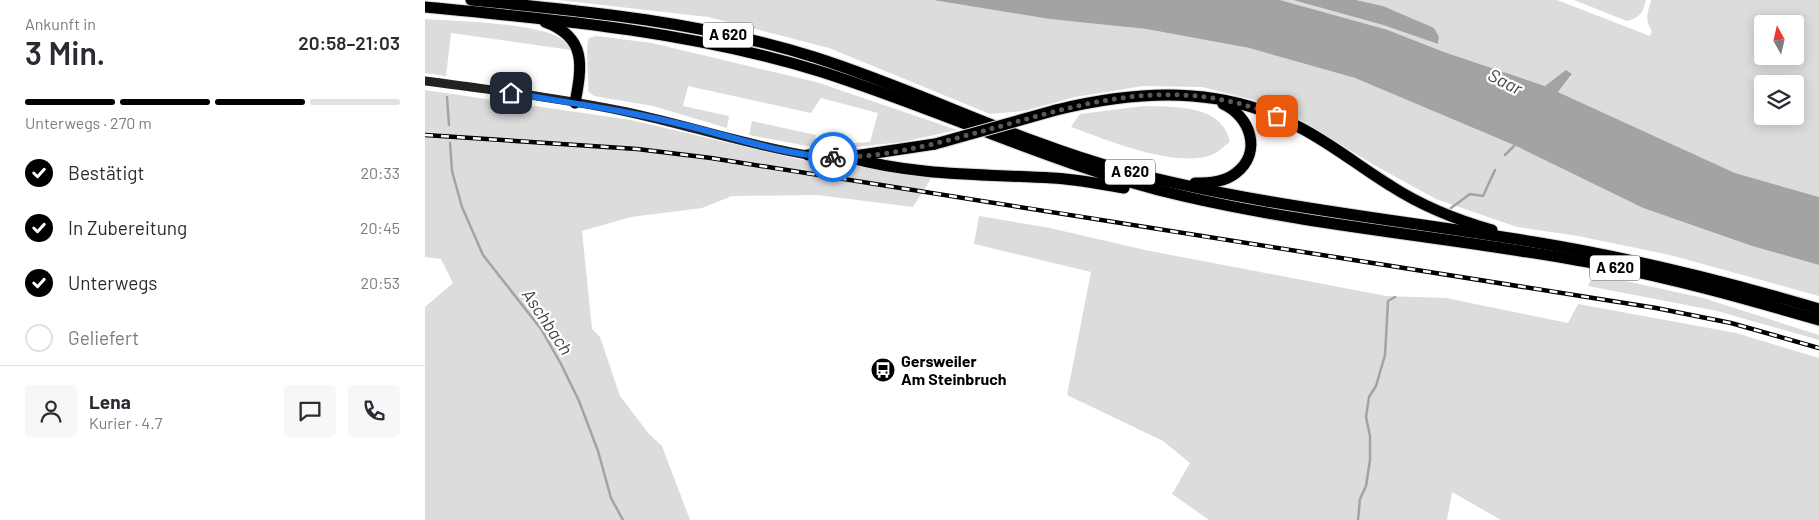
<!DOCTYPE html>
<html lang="de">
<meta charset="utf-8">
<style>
:root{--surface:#fff;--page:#f7f7f7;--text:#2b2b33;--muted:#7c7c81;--line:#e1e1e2;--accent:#000}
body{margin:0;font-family:Barlow,sans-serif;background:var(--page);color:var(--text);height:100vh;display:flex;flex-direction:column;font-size:19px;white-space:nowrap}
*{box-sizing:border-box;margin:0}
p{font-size:16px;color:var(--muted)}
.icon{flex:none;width:28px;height:28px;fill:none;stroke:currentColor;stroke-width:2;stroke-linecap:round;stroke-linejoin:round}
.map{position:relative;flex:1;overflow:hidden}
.drawer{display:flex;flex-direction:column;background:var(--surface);width:425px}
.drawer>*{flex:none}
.needle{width:32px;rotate:352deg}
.controls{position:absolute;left:1329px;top:15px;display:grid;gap:10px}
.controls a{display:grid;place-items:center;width:50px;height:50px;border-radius:5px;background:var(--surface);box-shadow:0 2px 12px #0003;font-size:25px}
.pin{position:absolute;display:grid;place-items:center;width:42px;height:42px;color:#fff;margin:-21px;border-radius:10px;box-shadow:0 2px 8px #0006}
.courier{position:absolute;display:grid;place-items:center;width:50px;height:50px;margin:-25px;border:4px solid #1a73e8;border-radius:50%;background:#fff;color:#222;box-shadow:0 1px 6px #0007}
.overview em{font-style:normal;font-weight:600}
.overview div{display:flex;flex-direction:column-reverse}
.overview{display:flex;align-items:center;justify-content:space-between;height:85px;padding:0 25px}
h1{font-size:32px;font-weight:600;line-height:38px}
.bar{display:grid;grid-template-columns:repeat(4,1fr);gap:8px 5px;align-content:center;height:60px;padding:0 25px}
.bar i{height:6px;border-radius:4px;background:var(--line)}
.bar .on{background:var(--accent)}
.bar p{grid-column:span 4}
.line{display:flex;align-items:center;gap:12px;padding:0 25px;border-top:1px solid var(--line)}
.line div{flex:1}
.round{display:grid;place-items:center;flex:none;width:52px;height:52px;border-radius:5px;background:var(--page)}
ol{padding:0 25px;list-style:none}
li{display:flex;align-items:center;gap:15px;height:55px}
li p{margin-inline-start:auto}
li .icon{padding:5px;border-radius:50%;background:var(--accent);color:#fff;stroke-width:4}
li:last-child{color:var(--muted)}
li i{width:28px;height:28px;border:2px solid var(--line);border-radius:50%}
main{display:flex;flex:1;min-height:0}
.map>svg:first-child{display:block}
</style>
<main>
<section class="drawer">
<div class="overview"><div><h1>3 Min.</h1><p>Ankunft in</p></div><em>20:58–21:03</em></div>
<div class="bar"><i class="on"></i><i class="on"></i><i class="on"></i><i></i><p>Unterwegs · 270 m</p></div>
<ol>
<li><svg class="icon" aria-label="check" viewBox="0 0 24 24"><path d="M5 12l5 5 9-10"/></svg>Bestätigt<p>20:33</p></li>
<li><svg class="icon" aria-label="check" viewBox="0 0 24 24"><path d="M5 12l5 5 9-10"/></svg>In Zubereitung<p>20:45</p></li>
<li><svg class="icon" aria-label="check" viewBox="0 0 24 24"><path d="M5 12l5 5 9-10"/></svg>Unterwegs<p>20:53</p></li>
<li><i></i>Geliefert</li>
</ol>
<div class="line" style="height:90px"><a class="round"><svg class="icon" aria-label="person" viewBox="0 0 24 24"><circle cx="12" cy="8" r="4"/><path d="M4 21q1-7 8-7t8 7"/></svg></a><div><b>Lena</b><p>Kurier · 4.7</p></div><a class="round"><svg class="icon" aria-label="chat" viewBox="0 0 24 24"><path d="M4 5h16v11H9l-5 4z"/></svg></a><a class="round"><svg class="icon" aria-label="phone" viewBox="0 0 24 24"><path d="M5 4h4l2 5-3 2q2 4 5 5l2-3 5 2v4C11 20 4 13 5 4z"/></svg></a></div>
</section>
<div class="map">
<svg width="1394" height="520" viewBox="0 0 1394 520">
<rect width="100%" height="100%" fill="#fff"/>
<!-- green -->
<g fill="#dcdcdc" fill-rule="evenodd">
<path d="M133 0H508L624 19 721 29 824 48 930 78 1091 146 1218 208 1327 246 1394 265V296L1245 255 1153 236 1092 227 1011 199 949 165 876 120 841 103 777 87 718 86 650 97 599 111 565 114 404 48 283 17Z"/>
<path d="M855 0H868L958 25 1013 44 1014 37 958 6 931 0H1132L1225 36 1227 31C1219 20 1223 12 1226 0H1394V197L1310 173 1133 92 1147 75 1120 86 1019 52 963 30ZM1338 24H1370V56H1338ZM1338 84H1370V116H1338Z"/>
<path d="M1149 0H1221C1218 12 1215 18 1202 21Z"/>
<path d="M0 19C29 21 120 23 139 41 142 43 144 47 146 50L26 33 21 76 0 73Z"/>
<path d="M171 36 227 43 391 82 532 130 477 142 412 149 429 143 445 142 453 113 396 98 386 113 263 86 258 106 304 116 302 128 228 106 169 96 163 91C164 78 160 46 164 38Z"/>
<path d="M0 90 206 120 372 159 508 175 488 207 392 195 307 196 277 208 206 217 157 231 167 329 175 337 195 396 224 434 237 446 265 520H0V307L28 283 16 259 0 257Z"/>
<path d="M719 106C750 107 797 104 805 142 800 145 795 151 789 154 753 170 682 140 646 127L655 114Z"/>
<path d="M327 121 391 135 388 147 324 135Z"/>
<path d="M554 216 625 228 720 250 961 296 1021 298 1143 323 1153 304 1311 333 1394 358V520H1076L1027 492 1022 520H784L747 494 765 463 738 441 642 395 666 272 549 244Z"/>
<path d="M1169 274 1278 298 1394 335V340L1292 311 1163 286Z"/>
</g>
<!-- water -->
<g fill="#a3a3a3">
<path d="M508 0H855L963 30 1019 52 1120 86 1141 70 1147 74 1133 92 1310 173 1394 197V265L1327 246 1218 208 1091 146 930 78 824 48 721 29 624 19Z"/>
<path d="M868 0H931L958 6 1009 28 1014 37 1013 44 958 25Z"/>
</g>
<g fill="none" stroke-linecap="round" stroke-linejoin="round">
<!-- stream -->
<g stroke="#a3a3a3" stroke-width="2.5">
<path d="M22 97 24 125"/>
<path d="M25 143 27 171 37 207 58 255 116 329 136 364 154 401 173 451 186 498 198 520"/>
<path d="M1080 155 1091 144"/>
<path d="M1026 208 1045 194 1058 196 1070 170"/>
<path d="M933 520 935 499 941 486 945 460V436L941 417 944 397 951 386 960 355 963 301 970 297"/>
</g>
<defs>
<g id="highway">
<path d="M46 0C161 11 278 22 389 57 493 90 591 141 697 170 832 206 971 219 1109 242 1206 258 1300 281 1394 309"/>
<path d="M0 7C135 20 268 32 397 72 519 111 633 167 758 196 896 228 1038 238 1178 265 1251 279 1322 299 1394 320"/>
<path d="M120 22C162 37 157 66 150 103"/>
<path d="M631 110C713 90 798 85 874 127 907 144 935 167 966 186 997 206 1032 220 1067 230"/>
<path d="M383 155 423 157 510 144"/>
<path d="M423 157C489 176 559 174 627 178 651 179 675 184 699 188"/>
<path d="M770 183C785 183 800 182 811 173 838 152 825 116 798 104"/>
</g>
</defs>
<!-- highway casing -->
<use href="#highway" stroke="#dbdbdb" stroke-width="13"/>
<!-- secondary -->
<path stroke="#222" stroke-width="9" d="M0 81C67 90 136 98 202 112 263 125 322 145 383 155"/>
<!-- highway -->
<use href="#highway" stroke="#000" stroke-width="11"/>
<defs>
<path id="rail" d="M0 135 212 149 286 158 1231 308 1306 323 1394 348"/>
</defs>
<!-- rail casing -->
<use href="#rail" stroke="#000" stroke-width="4.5"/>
<!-- rail -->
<use href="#rail" stroke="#fff" stroke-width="2.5" stroke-dasharray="8" stroke-linecap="butt"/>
<defs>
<path id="highway-bridge" d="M510 144 631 110"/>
</defs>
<!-- highway-bridge casing -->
<use href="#highway-bridge" stroke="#dbdbdb" stroke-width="13" stroke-linecap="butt"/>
<!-- highway-bridge -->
<use href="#highway-bridge" stroke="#000" stroke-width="11"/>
</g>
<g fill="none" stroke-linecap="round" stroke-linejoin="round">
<!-- done -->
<path stroke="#595959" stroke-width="5" stroke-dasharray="0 9" d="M408 157C448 158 489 149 528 139 642 110 735 69 852 116"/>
<!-- route -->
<path stroke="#1a73e8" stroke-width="6" d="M86 93C145 103 205 111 263 126 312 138 358 155 408 157"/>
</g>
<!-- icons -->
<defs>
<symbol id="bus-disc" viewBox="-11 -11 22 22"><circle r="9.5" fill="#000" stroke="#fff"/><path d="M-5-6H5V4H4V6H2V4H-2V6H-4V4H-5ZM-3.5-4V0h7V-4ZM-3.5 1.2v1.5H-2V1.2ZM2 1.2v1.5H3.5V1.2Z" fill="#fff"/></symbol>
</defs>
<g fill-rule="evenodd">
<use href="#bus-disc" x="444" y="356" width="28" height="28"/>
</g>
<g text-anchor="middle" stroke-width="4.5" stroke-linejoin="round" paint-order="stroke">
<!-- shield labels -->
<g fill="#fff" stroke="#4c4c4c" stroke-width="1">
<rect x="278" y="22.5" width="50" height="25" rx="4"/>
<rect x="680" y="159.5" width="50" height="25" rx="4"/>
<rect x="1165" y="255.5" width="50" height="25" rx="4"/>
</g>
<g font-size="15" font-weight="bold" fill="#000">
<text x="303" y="40">A 620</text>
<text x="705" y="177">A 620</text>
<text x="1190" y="273">A 620</text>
</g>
<!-- poi labels -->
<g font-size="16" font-weight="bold" fill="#000" stroke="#fff" text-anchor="start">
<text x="476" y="367">Gersweiler<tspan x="476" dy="18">Am Steinbruch</tspan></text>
</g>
<!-- water labels -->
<g font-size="18" font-style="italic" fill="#444" stroke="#fff">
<text transform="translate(1080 82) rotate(27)" y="6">Saar</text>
<text transform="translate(122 322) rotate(56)" y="6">Aschbach</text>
</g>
</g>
</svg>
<div class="controls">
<a><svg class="needle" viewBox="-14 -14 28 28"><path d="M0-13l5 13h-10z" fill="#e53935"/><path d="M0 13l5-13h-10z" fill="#7c7c81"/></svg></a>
<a><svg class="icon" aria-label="layers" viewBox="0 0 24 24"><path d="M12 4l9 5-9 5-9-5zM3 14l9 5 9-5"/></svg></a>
</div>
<div class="pin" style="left:852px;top:116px;background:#ea580c"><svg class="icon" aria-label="bag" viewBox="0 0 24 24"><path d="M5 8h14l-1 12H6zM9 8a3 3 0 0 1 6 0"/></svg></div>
<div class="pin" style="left:86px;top:93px;background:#1f2937"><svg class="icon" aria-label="home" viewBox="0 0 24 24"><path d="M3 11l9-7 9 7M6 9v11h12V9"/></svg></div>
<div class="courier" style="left:408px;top:157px"><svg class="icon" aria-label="bike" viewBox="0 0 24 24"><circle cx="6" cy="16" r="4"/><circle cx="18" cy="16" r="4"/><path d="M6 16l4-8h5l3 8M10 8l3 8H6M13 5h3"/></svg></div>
</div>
</main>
